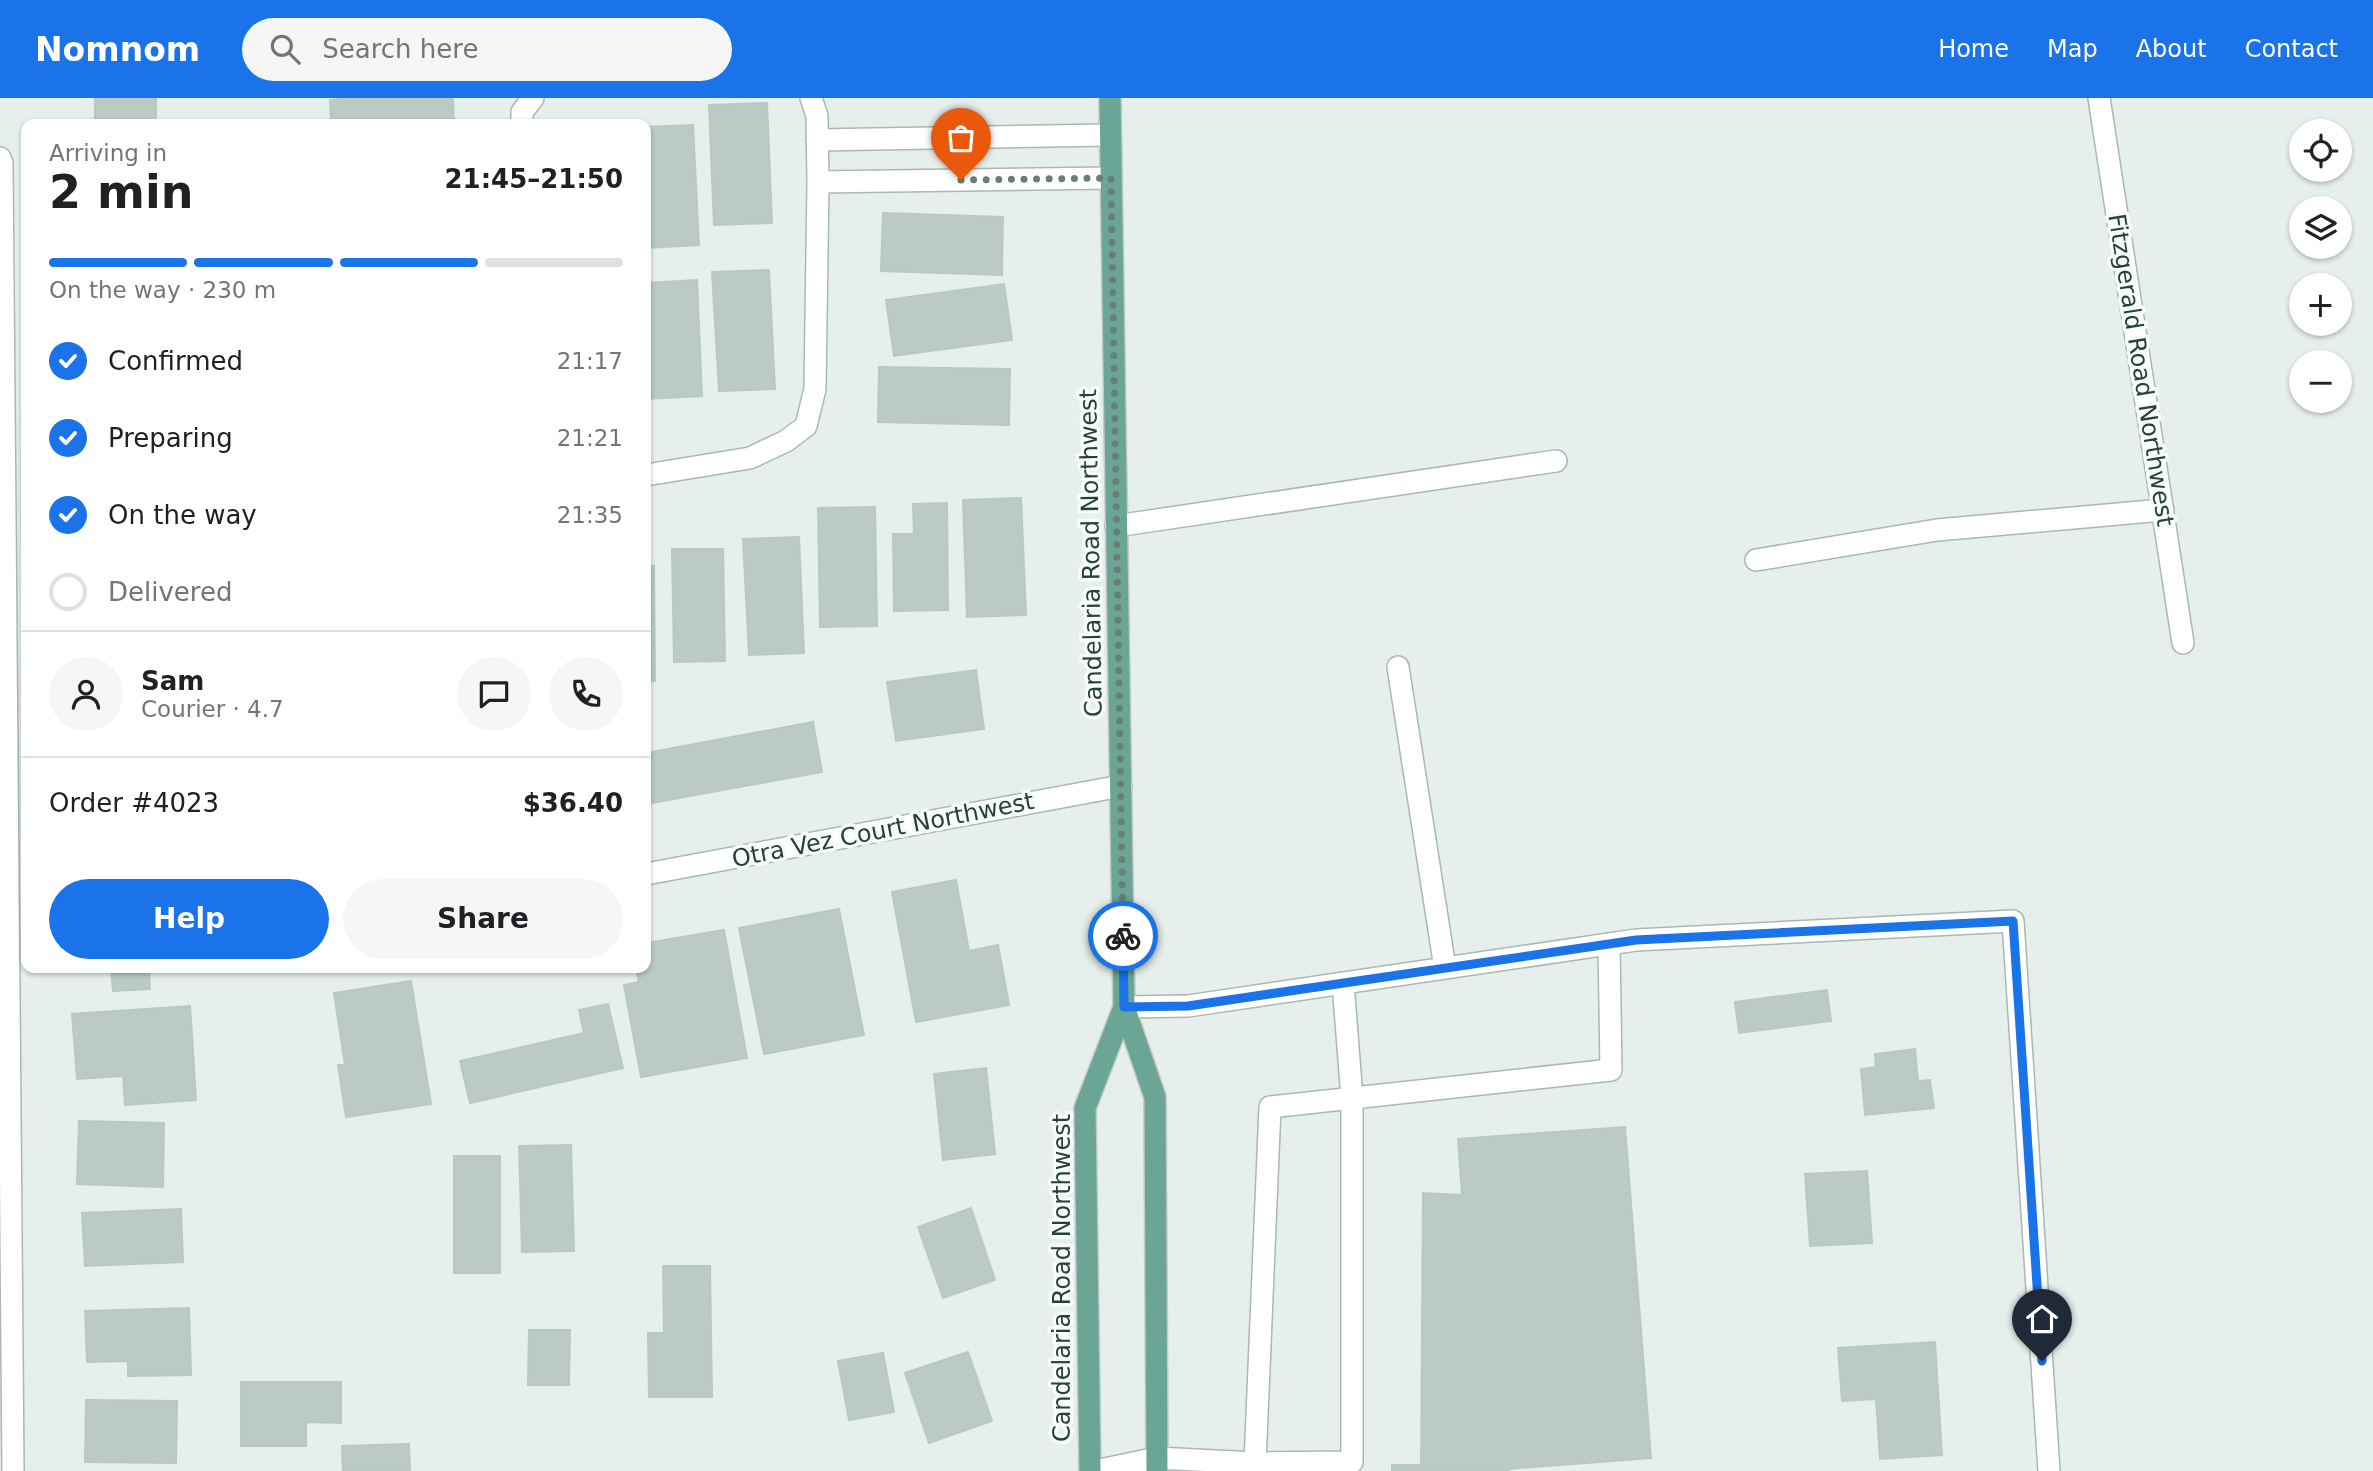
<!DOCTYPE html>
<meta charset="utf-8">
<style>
:root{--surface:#fff;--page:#f6f6f6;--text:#202124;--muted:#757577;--line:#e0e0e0;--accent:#1a73e8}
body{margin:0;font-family:"DejaVu Sans",sans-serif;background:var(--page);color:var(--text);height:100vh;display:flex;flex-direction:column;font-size:26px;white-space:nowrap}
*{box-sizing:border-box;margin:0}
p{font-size:23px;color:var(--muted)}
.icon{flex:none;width:38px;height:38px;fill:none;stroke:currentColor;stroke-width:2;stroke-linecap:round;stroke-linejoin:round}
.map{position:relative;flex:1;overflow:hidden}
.drawer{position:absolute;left:21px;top:21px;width:630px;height:854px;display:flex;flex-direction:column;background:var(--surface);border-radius:14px;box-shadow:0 2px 5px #0004}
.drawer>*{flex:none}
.controls{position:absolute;left:2289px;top:21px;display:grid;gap:14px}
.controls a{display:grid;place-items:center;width:63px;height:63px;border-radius:50%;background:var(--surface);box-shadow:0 2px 5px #0004;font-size:35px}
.pin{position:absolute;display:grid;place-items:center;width:60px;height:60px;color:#fff;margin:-72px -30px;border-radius:50% 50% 50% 0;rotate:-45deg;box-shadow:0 0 7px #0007}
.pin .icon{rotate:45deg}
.courier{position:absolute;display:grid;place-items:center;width:70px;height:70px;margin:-35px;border:5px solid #1a73e8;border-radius:50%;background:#fff;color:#222;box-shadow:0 2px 9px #0007}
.summary em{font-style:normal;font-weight:800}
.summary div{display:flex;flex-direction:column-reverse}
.summary{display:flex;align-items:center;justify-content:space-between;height:119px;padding:0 28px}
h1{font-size:46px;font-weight:800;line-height:52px}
.bar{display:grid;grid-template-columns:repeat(4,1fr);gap:10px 7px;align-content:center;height:84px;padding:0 28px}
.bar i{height:9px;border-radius:5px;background:var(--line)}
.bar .on{background:var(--accent)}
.bar p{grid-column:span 4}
.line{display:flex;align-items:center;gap:18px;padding:0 28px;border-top:2px solid var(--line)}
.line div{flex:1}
.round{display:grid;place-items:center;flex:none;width:74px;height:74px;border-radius:37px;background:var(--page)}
ol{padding:0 28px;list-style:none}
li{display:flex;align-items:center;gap:21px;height:77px}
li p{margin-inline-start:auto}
li .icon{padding:7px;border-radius:50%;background:var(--accent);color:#fff;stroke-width:4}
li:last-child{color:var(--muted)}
li i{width:38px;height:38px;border:4px solid var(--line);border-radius:50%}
.button{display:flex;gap:14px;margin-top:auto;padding:14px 28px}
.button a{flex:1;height:80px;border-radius:42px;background:var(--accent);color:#fff;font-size:28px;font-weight:800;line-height:80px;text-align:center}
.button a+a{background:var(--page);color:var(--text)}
header{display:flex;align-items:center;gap:42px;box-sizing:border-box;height:98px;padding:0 35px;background:var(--accent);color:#fff}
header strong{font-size:33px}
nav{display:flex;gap:38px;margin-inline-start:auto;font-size:24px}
.search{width:490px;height:63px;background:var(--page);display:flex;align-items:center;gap:18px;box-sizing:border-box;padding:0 24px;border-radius:38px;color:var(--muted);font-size:26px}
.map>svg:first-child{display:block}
</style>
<header>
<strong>Nomnom</strong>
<div class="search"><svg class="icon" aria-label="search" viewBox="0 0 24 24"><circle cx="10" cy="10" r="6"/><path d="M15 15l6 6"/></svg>Search here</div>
<nav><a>Home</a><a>Map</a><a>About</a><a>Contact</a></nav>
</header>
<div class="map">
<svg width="2373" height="1373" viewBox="0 0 2373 1373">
<rect width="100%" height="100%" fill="#e6efeb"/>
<!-- building -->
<g fill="#bbcac4" stroke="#b8c9c2" stroke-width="2">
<path d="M95 0H156V26H174H95Z"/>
<path d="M353 0H453L454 26H331L330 2Z"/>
<path d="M767 5 772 125 714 127 709 7Z"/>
<path d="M693 27 699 147 646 150V29Z"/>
<path d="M883 115 1003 119 1002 177 881 173Z"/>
<path d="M769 172 775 291 719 293 712 174Z"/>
<path d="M697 182 702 298 646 301V185Z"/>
<path d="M1004 186 1012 242 894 258 886 202Z"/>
<path d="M879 269 1010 271 1009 327 878 324Z"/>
<path d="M1021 400 1026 517 967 519 963 402Z"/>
<path d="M947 405 948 512 894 513 893 436H914L913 406Z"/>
<path d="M875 409 877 528 820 529 818 410Z"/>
<path d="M799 439 804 555 749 557 743 441Z"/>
<path d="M672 451H723L725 563 674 564Z"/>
<path d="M646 468H654L655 583H646Z"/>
<path d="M976 572 984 631 896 643 887 584Z"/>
<path d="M813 624 822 674 646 706V655Z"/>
<path d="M956 782 969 853 998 847 1009 907 916 924 892 794Z"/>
<path d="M839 811 864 937 764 956 739 830Z"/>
<path d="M724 832 747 960 641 979 624 887 639 884 636 870H646V845Z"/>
<path d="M111 870H149L150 891 113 893Z"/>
<path d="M411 883 431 1006 346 1019 338 967H345L334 895Z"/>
<path d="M1827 892 1831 923 1739 935 1735 904Z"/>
<path d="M608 906 623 970 470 1005 460 963 584 935 579 912Z"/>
<path d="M190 908 196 1002 125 1007 123 978 77 981 72 916Z"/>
<path d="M1915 951 1918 983 1930 982 1934 1010 1865 1017 1861 971 1876 969 1875 956Z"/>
<path d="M986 970 995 1056 943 1062 934 976Z"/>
<path d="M79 1023 164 1025 163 1089 77 1086Z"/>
<path d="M1625 1029 1651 1360 1508 1371V1373H1421L1423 1095 1462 1097 1458 1041Z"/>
<path d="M571 1047 574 1153 522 1154 519 1048Z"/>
<rect x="454" y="1058" width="46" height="117"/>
<path d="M1867 1073 1872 1145 1810 1148 1805 1076Z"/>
<path d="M971 1110 995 1182 943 1200 918 1129Z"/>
<path d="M181 1111 183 1164 85 1168 82 1115Z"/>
<path d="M663 1168H710L712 1299H649L648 1235H664Z"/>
<path d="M189 1210 191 1277 128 1278V1263L87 1264 85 1213Z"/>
<path d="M529 1232H570L569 1287H528Z"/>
<path d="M1935 1244 1942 1357 1880 1361 1876 1301 1842 1303 1838 1250Z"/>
<path d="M968 1254 992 1323 929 1345 905 1275Z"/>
<path d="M883 1255 894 1314 849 1322 838 1263Z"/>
<path d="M241 1284H341V1325L306 1324V1348H241Z"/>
<path d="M86 1302 177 1303 176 1365 85 1364Z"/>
<path d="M409 1346 410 1373H343L342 1348Z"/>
<rect x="1392" y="1367" width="29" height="6"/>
</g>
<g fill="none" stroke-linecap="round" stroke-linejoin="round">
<defs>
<g id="minor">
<path d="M2099 0 2183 545"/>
<path d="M522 26V14L533 0"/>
<path d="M817 42 1110 37"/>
<path d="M0 60 2 65 13 1373"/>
<path d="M818 84 1111 80"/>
<path d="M646 377 750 360 786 343 806 328 815 291 818 84 817 18 811 0"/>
<path d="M1116 428 1556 363"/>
<path d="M1756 462 1937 432 2163 412"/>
<path d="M1398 569 1445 870"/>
<path d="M646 776 1121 688"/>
<path d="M1124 909 1188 908 1636 842 2013 823 2049 1373"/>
<path d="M1095 1373 1157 1360 1255 1365 1270 1009 1611 972 1609 846"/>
<path d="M1255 1373V1365L1352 1364V1000L1343 885"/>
</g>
<g id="major">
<path d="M1110 0 1124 909 1155 999 1157 1373"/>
<path d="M1090 1373 1085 1010 1124 909"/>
</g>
</defs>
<!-- minor casing -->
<use href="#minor" stroke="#a8b8b2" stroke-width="24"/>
<!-- major casing -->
<use href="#major" stroke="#c2cac8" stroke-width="24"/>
<!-- minor -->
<use href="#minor" stroke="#fff" stroke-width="21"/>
<!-- major -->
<use href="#major" stroke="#6aa596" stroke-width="21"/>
</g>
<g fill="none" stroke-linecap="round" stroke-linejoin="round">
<!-- done -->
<path stroke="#687f78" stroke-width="7" stroke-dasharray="0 12.6" d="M961 82 1111 80 1123 838"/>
<!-- route -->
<path stroke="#1a73e8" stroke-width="9" d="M1123 838 1124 909 1188 908 1636 842 2013 823 2042 1263"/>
</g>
<g text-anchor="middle" stroke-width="7" stroke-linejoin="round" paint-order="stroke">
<!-- street labels -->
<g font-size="24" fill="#24423a" stroke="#f7fbf9">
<text transform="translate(2141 272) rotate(81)" y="8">Fitzgerald Road Northwest</text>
<text transform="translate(1091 455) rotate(-91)" y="8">Candelaria Road Northwest</text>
<text transform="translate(883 732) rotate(-11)" y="8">Otra Vez Court Northwest</text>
<text transform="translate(1062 1180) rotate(-90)" y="8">Candelaria Road Northwest</text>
</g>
</g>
</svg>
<div class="controls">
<a><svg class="icon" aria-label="locate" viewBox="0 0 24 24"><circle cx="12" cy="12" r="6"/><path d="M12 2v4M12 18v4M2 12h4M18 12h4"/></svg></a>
<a><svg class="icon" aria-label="layers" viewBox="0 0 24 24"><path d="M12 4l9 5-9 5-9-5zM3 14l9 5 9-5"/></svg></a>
<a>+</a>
<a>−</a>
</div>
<div class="pin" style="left:961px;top:82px;background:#ea580c"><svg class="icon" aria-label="bag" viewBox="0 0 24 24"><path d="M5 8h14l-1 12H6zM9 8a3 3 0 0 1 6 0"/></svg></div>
<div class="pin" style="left:2042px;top:1263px;background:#1f2937"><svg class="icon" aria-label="home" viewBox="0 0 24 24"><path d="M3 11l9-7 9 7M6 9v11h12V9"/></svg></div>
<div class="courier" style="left:1123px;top:838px"><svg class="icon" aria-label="bike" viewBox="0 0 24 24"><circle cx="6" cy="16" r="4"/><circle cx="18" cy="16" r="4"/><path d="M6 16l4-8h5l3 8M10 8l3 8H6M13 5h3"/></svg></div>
<section class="drawer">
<div class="summary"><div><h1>2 min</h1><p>Arriving in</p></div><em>21:45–21:50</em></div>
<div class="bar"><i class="on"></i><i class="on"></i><i class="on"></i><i></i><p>On the way · 230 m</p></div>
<ol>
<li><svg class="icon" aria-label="check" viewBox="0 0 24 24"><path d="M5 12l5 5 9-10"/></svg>Confirmed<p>21:17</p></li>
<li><svg class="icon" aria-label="check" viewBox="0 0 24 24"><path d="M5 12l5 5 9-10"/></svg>Preparing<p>21:21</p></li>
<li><svg class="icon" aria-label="check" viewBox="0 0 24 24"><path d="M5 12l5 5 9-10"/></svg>On the way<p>21:35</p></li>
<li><i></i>Delivered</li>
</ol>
<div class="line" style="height:126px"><a class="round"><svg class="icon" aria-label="person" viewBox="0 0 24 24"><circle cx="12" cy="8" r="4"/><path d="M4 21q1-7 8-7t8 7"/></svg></a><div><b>Sam</b><p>Courier · 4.7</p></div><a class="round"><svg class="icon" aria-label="chat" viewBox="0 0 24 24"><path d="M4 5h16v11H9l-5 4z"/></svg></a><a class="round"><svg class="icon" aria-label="phone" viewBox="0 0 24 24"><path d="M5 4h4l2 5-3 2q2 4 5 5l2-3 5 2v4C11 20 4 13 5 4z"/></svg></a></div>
<div class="line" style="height:91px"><div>Order #4023</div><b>$36.40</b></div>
<div class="button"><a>Help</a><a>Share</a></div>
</section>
</div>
